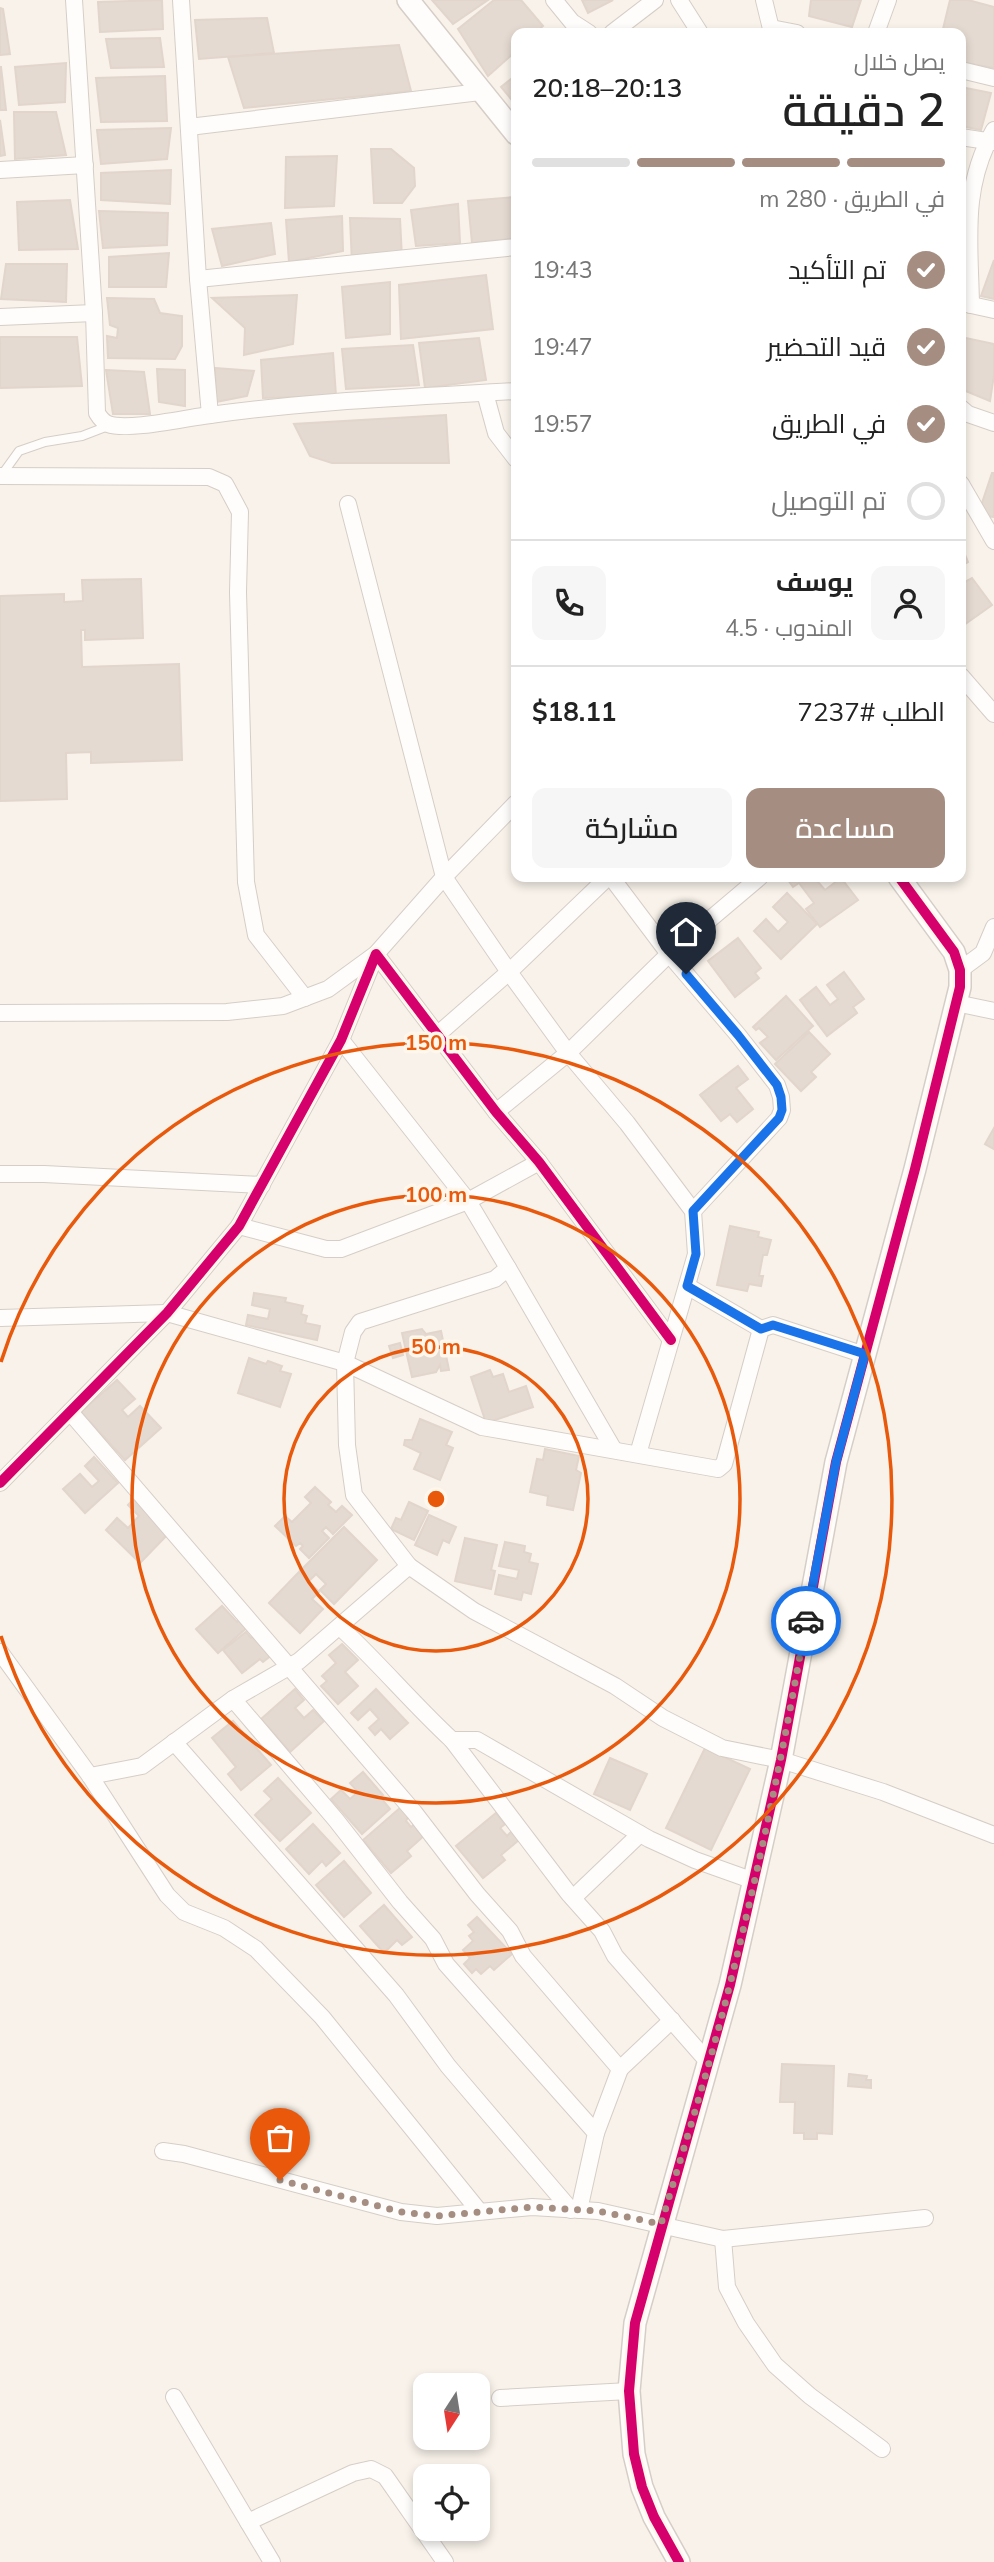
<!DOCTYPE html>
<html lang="ar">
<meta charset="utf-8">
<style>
:root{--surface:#fff;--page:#f6f6f6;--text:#222;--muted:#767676;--line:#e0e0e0;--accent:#a58e81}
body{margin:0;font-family:Mulish,Cairo,sans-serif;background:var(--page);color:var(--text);direction:rtl;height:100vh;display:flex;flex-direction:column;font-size:26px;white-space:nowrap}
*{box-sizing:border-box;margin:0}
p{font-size:23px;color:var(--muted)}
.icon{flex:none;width:38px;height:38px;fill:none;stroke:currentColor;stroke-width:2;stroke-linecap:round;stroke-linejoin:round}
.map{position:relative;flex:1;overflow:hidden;direction:ltr}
.details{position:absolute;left:511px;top:28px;width:455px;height:854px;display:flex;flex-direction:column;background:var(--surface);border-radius:14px;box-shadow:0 4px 10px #0003;direction:rtl}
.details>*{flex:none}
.needle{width:46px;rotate:192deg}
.controls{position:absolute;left:413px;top:2373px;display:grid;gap:14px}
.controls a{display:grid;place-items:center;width:77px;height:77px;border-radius:14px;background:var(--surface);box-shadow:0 4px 10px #0003;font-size:35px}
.pin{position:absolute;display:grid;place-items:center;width:60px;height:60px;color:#fff;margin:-72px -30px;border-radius:50% 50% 50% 0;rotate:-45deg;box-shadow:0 0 7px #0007}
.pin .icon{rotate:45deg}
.courier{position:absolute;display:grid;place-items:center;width:70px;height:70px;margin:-35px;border:5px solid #1a73e8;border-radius:50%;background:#fff;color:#222;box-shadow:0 2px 9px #0007}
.headline em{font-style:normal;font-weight:600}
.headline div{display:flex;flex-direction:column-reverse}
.headline{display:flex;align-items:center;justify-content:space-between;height:119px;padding:0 21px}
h1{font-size:46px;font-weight:600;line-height:52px}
.bar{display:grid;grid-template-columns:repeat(4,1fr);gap:10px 7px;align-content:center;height:84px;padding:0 21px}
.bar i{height:9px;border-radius:5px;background:var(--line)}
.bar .selected{background:var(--accent)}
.bar p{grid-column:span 4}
.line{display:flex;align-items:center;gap:18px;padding:0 21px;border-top:2px solid var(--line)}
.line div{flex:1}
.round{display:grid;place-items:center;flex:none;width:74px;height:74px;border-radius:14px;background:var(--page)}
ol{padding:0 21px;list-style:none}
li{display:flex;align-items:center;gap:21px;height:77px}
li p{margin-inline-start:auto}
li .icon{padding:7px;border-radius:50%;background:var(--accent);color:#fff;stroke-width:4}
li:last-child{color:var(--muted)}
li i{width:38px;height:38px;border:4px solid var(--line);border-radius:50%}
.button{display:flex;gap:14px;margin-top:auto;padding:14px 21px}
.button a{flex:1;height:80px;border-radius:14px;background:var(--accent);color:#fff;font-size:28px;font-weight:600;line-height:80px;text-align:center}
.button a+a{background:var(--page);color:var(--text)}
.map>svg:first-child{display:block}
</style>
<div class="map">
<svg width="994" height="2562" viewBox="0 0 994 2562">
<rect width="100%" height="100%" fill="#f8f2ea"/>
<!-- building -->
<g fill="#e5dad1" stroke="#e1d5cc" stroke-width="2">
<path d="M162 0 163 29 100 32 98 2Z"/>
<path d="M432 0H488L453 24Z"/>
<path d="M494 0H521L543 26 535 33H516V51L488 76 458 29Z"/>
<path d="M582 0H613L588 13Z"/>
<path d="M811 0H861L852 27 809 16Z"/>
<path d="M950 0H968L994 7V68L961 62V33H942Z"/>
<path d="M0 8 3 9 10 54 0 55Z"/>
<path d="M267 18 274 53 199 59 195 20Z"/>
<path d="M160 38 164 67 111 68 106 39Z"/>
<path d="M399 45 411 91 244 108 228 57Z"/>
<path d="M66 63 65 102 19 105 15 67Z"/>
<path d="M0 67H1L6 110H0Z"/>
<path d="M516 75V105L501 87Z"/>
<path d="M165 76 167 121 101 122 96 78Z"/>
<path d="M961 87 991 93 981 130 961 126Z"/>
<path d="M14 112H56L66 155 15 159Z"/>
<path d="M0 120 5 155 0 156Z"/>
<path d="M171 128 167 159 101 164 97 130Z"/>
<path d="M371 149H391L414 168 415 186 402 203H374Z"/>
<path d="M337 156 334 206 285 208 286 157Z"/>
<path d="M171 170 170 204 101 200V173Z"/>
<path d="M515 197 516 238 472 243 468 201Z"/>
<path d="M70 200 78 249 19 250 17 202Z"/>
<path d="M458 204 460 243 416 246 411 210Z"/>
<path d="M99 211 168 213 167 245 103 248Z"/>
<path d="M342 216 343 251 289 262 286 220Z"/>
<path d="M350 218 400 219 402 258 352 263Z"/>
<path d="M271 223 275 254 222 266 212 229Z"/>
<path d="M169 253 166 287H109V257Z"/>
<path d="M994 260V299L981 296Z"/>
<path d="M6 264H67L66 302 1 299Z"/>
<path d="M486 275 493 329 401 339 399 285Z"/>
<path d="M390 282V334L346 338 342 287Z"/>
<path d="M297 295 293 344 244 355 245 328 212 298Z"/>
<path d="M107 298 154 299 160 313 182 316V346L175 359 108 358 107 336 117 338 118 328 110 325Z"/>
<path d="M0 337H77L82 386 0 388Z"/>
<path d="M961 337 994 344V375L990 401 961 389Z"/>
<path d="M479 338 486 380 425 388 419 343Z"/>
<path d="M413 345 419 385 346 389 342 349Z"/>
<path d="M333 353 336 396 263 398 261 360Z"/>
<path d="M215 368 254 371 247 396 216 402Z"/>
<path d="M157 369 185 370V406L159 402Z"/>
<path d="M106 370 144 372 150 414H113Z"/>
<path d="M446 415 449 463H332L310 456 294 424Z"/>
<path d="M992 473H994V517L978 515Z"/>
<path d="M961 545 968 562 961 566Z"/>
<path d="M972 578 992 605 961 627V584Z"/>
<path d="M141 579 143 638 85 640V630H81L82 667 179 664 182 760 91 763V752L66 753 67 799 0 801V596L64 594V602L83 601 82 580Z"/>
<path d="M786 877H825L818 882 825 890 841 878 858 900 820 927 806 909 814 903 799 883 793 887Z"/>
<path d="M787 893 817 924 781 959 754 931 766 919 778 932 788 922 773 907Z"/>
<path d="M738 938 761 968 755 973 759 978 735 997 708 961Z"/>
<path d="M844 972 864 999 853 1007 857 1013 827 1036 800 1000 816 987 830 1005 838 999 827 985Z"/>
<path d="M786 996 813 1026 776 1060 760 1043 768 1037 759 1028 756 1030 753 1027Z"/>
<path d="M809 1032 830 1054 811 1072 816 1077 801 1091 775 1064Z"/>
<path d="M738 1066 748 1079 736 1088 753 1109 737 1122 730 1114 721 1121 700 1095Z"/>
<path d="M994 1128V1149L985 1144Z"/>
<path d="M730 1226 759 1232 758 1237 771 1240 767 1255H763L759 1276H763L761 1286 749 1284 747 1291 717 1285Z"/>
<path d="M254 1293 286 1298 285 1302 303 1306 301 1314 307 1316 305 1323 320 1326 317 1340 246 1325 248 1315 268 1319 270 1309 252 1305Z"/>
<path d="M422 1329 426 1334 441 1331 449 1370 441 1371 440 1365 436 1372 412 1377 402 1333Z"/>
<path d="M400 1343 403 1355 393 1358 389 1346Z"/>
<path d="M249 1358 266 1364 268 1361 282 1366 280 1371 291 1374 280 1407 238 1393Z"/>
<path d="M490 1370 493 1377 503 1374 509 1392 526 1386 533 1407 486 1423 471 1377Z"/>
<path d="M117 1380 135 1399 122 1410 128 1417 140 1406 161 1428 125 1460 81 1412Z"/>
<path d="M420 1419 452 1432 446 1445 453 1448 440 1480 414 1469 421 1453 404 1445 405 1440H412Z"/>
<path d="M545 1449 579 1456 576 1470 581 1473 573 1510 547 1505 548 1496 530 1492 537 1459 543 1460Z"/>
<path d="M94 1457 118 1483 85 1513 63 1489 80 1474 92 1487 99 1481 85 1466Z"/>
<path d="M315 1487 331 1502 328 1505 336 1512 342 1506 352 1515 333 1534 326 1527 322 1531 329 1538 309 1558 300 1549 303 1546 300 1543 296 1546 275 1526 285 1516 292 1522 311 1503 305 1497Z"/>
<path d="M134 1499 170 1532 140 1563 106 1530 117 1518 128 1528 139 1516 128 1505Z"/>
<path d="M409 1502 428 1511 414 1540 391 1529 396 1518 401 1520Z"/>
<path d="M429 1515 456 1527 449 1543 443 1540 437 1555 415 1545Z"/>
<path d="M344 1527 377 1560 334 1604 320 1590 326 1584 316 1574 310 1580 300 1571Z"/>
<path d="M465 1538 497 1545 491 1570 495 1571 491 1589 455 1581Z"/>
<path d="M505 1542 525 1546 524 1552 531 1554 529 1562 538 1564 531 1594 523 1592 521 1600 495 1594 499 1575 517 1579 519 1570 499 1566Z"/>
<path d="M299 1572 319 1592 312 1599 323 1609 300 1633 269 1603Z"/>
<path d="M222 1606 237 1622 242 1618 249 1626 218 1653 196 1629Z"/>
<path d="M246 1632 251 1638 257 1634 273 1654 263 1662 260 1659 242 1673 223 1650Z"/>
<path d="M342 1644 358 1660 345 1672 358 1686 338 1704 321 1686 327 1681 322 1676 336 1663 329 1655Z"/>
<path d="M295 1689 304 1700 295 1708 304 1718 313 1710 324 1721 290 1752 261 1719Z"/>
<path d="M376 1689 408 1723 390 1739 381 1729 375 1735 369 1728 379 1719 370 1709 358 1720 351 1713Z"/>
<path d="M233 1721 271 1765 241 1790 228 1774 236 1767 212 1738Z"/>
<path d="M705 1748 750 1769 711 1850 666 1828Z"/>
<path d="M610 1758 647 1774 630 1810 594 1794Z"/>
<path d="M363 1772 383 1795 380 1797 390 1809 362 1834 331 1799 341 1790 350 1799 358 1792 350 1783Z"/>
<path d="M278 1778 311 1813 280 1841 255 1815 272 1799 264 1791Z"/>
<path d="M401 1807 409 1815 406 1821 411 1827 416 1823 426 1834 407 1851 411 1856 391 1873 363 1840Z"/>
<path d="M496 1813 505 1824 500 1828 507 1836 511 1832 519 1840 501 1855 505 1860 483 1878 456 1846Z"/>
<path d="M313 1824 340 1853 326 1866 322 1861 309 1874 286 1849Z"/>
<path d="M344 1861 371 1893 344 1917 316 1885Z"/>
<path d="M384 1905 412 1937 402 1945 397 1940 384 1953 360 1926Z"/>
<path d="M477 1917 512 1954 494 1970 490 1966 481 1974 476 1969 472 1973 464 1964 470 1958 463 1950 473 1941 469 1936 474 1932 468 1925Z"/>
<path d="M782 2064 834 2066 832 2134 817 2133V2139H804V2133H794L795 2102H780Z"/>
<path d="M849 2074 867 2076 866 2080H871V2088L848 2086Z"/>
</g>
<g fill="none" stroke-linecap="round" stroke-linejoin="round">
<defs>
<path id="service" d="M1 476 19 451 45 442 82 436 108 426"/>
<g id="minor">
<path d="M74 0 94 313 97 413C100 418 103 422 108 424 127 431 181 419 203 416 307 401 412 397 516 391"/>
<path d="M181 0 198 279 210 415"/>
<path d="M554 0 572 22 589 33"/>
<path d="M679 0 700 33"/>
<path d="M764 0 772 33"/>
<path d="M771 28 797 33"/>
<path d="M612 33 655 0"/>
<path d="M876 33 888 0"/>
<path d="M961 70 994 78"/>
<path d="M189 127 480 92"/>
<path d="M961 137 994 142"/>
<path d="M0 170 85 165"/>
<path d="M198 279 516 247"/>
<path d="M962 303 994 310"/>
<path d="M971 305C970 242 961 188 994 130"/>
<path d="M0 317 94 313"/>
<path d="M485 393 496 433 516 459"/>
<path d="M961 408 968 414 994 423"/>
<path d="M0 476 209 477 225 484 240 512 238 592 246 882 256 935 305 998"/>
<path d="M961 484 994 541"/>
<path d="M348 504 444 877 509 972 568 1053 627 1123 693 1211 696 1254 638 1454"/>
<path d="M961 676 994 714"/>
<path d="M611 877 669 954 738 1035 777 1085 781 1097 782 1110 779 1118 693 1211"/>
<path d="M960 970 983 953 994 927"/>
<path d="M956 1003 994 1011"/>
<path d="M0 1013 227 1012 283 1006 328 989 376 954 444 877 516 803"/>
<path d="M437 1035 509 972 608 877"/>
<path d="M496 1112 568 1053 669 954 760 877"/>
<path d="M0 1174H44L262 1185"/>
<path d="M239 1226 326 1249H341L468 1201 539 1162"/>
<path d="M508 1268 614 1450"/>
<path d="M687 1286 761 1329"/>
<path d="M0 1318 167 1313 345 1363 353 1332 360 1322 495 1279 508 1268 468 1201 341 1040"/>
<path d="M70 1412 414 1812 477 1894 510 1931 523 1956 620 2069 596 2133"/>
<path d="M0 1483 167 1313 239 1226 341 1040 376 954 496 1112 539 1162 671 1340"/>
<path d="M409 1566 354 1495 347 1445 345 1363 482 1427 718 1469 724 1464 761 1329 773 1325 865 1355"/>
<path d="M340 1627C379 1663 413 1704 452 1740H477L649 1839 695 1860 754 1881"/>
<path d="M0 1652 90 1776 167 1895 184 1912 224 1928 256 1949 322 2017 479 2211"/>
<path d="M233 1699 336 1820 400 1902 433 1939 446 1964 596 2133 579 2210"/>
<path d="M452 1740 569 1894 602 1931 615 1956 709 2063"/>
<path d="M174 1742 396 1995 448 2066 571 2210"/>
<path d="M90 1776 142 1766 233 1699 299 1661 409 1566 474 1611 615 1686 663 1718 722 1748 781 1760 883 1792 994 1835"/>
<path d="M573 1898 640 1834"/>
<path d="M620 2069 672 2020"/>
<path d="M163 2151 184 2154 401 2212 437 2216 532 2207 598 2211 723 2239 925 2218"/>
<path d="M723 2239 727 2287 746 2323 775 2365 810 2396 882 2449"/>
<path d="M174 2397 248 2522"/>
<path d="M500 2398 629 2391"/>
<path d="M272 2562 248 2522 353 2473 371 2469 385 2476 445 2562"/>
</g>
<g id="tertiary">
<path d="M408 0 516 134"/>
<path d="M679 2562 654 2517 642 2487 634 2454 629 2391 635 2323 730 1985 781 1760 836 1462 915 1169 960 987V970L954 952 899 877"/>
</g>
</defs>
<!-- service casing -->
<use href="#service" stroke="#d6cec6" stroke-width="10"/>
<!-- minor casing -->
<use href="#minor" stroke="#d6cec6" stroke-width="18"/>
<!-- tertiary casing -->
<use href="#tertiary" stroke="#d6cec6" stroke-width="24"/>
<!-- service -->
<use href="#service" stroke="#fefdfc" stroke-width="8"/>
<!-- minor -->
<use href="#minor" stroke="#fefdfc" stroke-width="16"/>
<!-- tertiary -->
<use href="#tertiary" stroke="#fefdfc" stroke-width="21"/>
<defs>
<g id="cycleway">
<path d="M0 1483 167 1313 239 1226 341 1040 376 954 496 1112 539 1162 671 1340"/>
<path d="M679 2562 654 2517 642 2487 634 2454 629 2391 635 2323 730 1985 781 1760 836 1462 915 1169 960 987V970L954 952 899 877"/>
</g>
</defs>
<!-- cycleway casing -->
<use href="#cycleway" stroke="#fff7ec" stroke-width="15"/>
<!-- cycleway -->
<use href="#cycleway" stroke="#d6006c" stroke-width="10"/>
</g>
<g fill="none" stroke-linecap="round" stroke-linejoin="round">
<!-- done -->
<path stroke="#a58e81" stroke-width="7" stroke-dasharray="0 12.6" d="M280 2180 401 2212 437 2216 532 2207 598 2211 661 2224C685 2144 710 2065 730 1984 760 1864 785 1743 806 1621"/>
<!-- route -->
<path stroke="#1a73e8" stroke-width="9" d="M686 974 738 1035 777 1085 781 1097 782 1110 779 1118 693 1211 696 1254 687 1286 761 1329 773 1325 865 1354 836 1462 806 1621"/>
</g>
<!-- distance rings -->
<g fill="none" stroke="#e8590c" stroke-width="3.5">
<circle cx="436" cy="1499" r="152"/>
<circle cx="436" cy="1499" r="304"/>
<path d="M1 1362A456 456 0 1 1 1 1636"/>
</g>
<circle cx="436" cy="1499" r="10" fill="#e8590c" stroke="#fff7ec" stroke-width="3.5"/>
<g font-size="21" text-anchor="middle" font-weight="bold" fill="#e8590c" stroke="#fff7ec" stroke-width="7" stroke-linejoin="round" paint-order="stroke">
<text x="436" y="1050">150 m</text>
<text x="436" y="1202">100 m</text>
<text x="436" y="1354">50 m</text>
</g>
</svg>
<div class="controls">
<a><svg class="needle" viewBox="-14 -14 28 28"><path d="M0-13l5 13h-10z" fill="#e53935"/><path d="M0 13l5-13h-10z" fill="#767676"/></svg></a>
<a><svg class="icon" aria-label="locate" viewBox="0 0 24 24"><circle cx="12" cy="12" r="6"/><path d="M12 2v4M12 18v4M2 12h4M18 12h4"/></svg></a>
</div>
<div class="pin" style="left:280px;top:2180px;background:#ea580c"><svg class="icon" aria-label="bag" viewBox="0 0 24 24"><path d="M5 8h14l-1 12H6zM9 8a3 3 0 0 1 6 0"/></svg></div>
<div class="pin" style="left:686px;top:974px;background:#1f2937"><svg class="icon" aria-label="home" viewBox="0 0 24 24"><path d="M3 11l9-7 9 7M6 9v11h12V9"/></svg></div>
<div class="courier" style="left:806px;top:1621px"><svg class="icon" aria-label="car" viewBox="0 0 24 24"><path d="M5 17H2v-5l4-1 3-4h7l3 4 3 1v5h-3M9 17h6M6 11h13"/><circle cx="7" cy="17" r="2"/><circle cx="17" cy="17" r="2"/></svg></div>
<section class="details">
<div class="headline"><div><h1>2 دقيقة</h1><p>يصل خلال</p></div><em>20:13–20:18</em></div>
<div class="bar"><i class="selected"></i><i class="selected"></i><i class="selected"></i><i></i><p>في الطريق · 280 m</p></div>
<ol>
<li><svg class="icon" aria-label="check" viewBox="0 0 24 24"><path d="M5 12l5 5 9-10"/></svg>تم التأكيد<p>19:43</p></li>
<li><svg class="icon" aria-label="check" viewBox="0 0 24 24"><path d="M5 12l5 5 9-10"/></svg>قيد التحضير<p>19:47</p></li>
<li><svg class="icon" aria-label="check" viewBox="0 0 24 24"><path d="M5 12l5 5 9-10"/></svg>في الطريق<p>19:57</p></li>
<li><i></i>تم التوصيل</li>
</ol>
<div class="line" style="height:126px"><a class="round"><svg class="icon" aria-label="person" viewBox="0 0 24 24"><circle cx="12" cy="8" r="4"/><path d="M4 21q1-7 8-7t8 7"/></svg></a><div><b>يوسف</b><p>المندوب · 4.5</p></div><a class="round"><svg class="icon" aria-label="phone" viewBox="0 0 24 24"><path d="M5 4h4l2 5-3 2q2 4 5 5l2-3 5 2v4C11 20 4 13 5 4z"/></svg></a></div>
<div class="line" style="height:91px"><div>الطلب #7237</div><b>$18.11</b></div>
<div class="button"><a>مساعدة</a><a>مشاركة</a></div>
</section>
</div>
